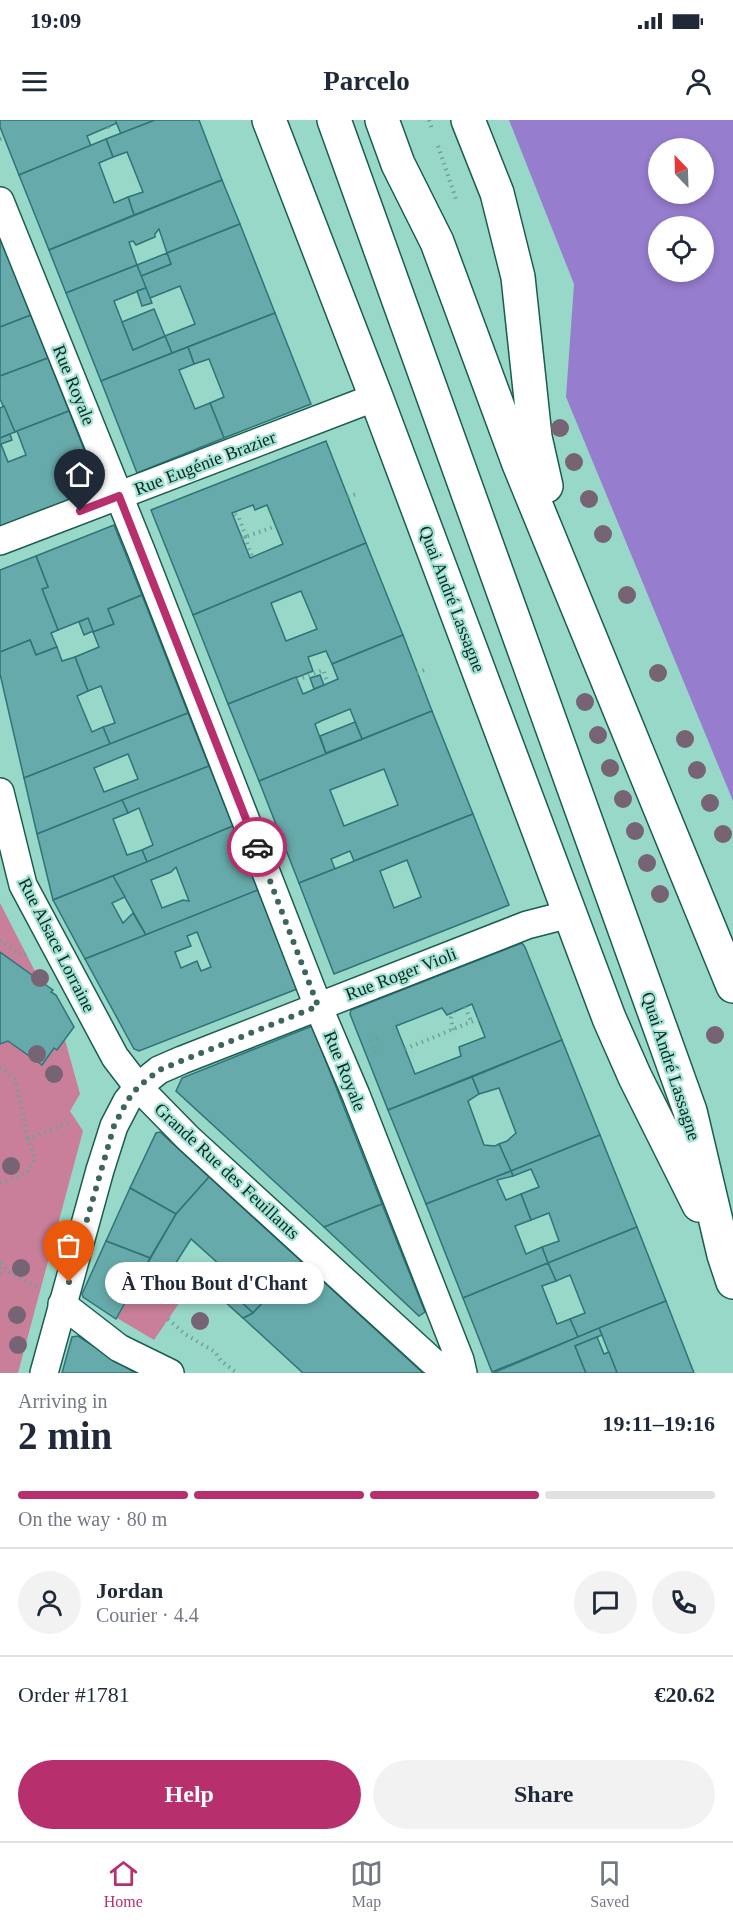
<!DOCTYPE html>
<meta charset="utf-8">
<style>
:root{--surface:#fff;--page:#f2f2f3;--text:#1f2937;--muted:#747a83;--line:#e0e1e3;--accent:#b82f6e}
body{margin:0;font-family:"Times New Roman",serif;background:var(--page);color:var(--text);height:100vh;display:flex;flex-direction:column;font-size:22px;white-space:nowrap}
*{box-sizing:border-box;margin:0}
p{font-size:20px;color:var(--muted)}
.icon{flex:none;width:33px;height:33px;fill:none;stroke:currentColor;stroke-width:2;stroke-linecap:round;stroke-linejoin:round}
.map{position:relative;height:1253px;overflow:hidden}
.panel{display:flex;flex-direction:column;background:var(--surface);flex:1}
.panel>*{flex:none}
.needle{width:39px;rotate:337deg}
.buttons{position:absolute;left:648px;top:18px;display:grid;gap:12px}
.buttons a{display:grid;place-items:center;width:66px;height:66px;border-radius:50%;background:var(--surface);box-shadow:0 3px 9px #0003;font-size:30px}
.pin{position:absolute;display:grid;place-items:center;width:51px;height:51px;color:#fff;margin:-62px -26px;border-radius:50% 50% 50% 0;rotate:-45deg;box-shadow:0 0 6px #0007}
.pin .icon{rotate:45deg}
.courier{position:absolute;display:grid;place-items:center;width:60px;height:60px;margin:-30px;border:4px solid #b82f6e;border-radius:50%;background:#fff;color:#222;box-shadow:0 2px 8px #0007}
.bubble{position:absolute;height:42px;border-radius:21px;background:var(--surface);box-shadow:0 3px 9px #0003;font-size:20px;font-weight:700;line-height:42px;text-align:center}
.summary em{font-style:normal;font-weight:700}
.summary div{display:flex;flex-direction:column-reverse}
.summary{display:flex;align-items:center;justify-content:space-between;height:102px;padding:0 18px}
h1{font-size:39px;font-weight:700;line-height:45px}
.bar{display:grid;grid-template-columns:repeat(4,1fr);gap:9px 6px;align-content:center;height:72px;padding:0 18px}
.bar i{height:8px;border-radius:4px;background:var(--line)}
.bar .active{background:var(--accent)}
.bar p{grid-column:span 4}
.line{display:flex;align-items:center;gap:15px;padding:0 18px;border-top:2px solid var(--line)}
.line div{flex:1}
.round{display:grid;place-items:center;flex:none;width:63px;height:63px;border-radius:32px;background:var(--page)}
.button{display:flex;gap:12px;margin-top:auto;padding:12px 18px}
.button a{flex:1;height:69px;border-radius:36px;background:var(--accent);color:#fff;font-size:24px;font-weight:700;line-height:69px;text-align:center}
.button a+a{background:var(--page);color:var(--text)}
.status{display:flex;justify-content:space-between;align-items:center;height:42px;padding:0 30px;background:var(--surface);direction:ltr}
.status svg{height:16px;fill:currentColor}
header{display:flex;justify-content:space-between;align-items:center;height:78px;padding:0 18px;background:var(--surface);font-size:27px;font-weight:700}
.menu{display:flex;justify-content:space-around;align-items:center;height:84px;border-top:2px solid var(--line);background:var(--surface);font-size:16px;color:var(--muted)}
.menu a{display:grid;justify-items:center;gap:3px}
.menu .active{color:var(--accent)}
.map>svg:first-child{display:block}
</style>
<div class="status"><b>19:09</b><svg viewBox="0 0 49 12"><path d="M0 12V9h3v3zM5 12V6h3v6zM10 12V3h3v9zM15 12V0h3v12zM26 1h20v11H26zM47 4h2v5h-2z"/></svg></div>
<header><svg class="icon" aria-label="menu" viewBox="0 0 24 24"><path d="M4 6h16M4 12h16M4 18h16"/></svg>Parcelo<svg class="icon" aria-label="person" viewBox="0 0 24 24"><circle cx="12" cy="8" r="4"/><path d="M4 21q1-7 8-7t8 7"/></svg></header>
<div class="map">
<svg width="733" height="1253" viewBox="0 0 733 1253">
<rect width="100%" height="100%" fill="#98d8c8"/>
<!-- green -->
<g fill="#c97f99">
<path d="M0 783 59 898 80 974 70 991 83 1011 18 1253H0Z"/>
<path d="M145 1148 165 1160 167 1158 188 1170 154 1220 117 1198Z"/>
</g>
<!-- water -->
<path fill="#977dce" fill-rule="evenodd" d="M509 0H733V681L566 277 574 164ZM658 28H704V74H658ZM658 106H704V152H658Z"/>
<!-- building -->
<g fill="#67aaab" stroke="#2f7476" stroke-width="1.5" fill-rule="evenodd">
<path d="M0 0H155L121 14 116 2 115 4 87 16 91 26 19 55 0 7Z"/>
<path d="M155 0H199L222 60 134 95 128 77 143 72 127 32 113 37 106 19Z"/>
<path d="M106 19 113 37 99 43 114 83 128 77 134 95 49 130 19 55Z"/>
<path d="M222 60 240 104 167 133 159 109 155 114V117L136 125 133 121 129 122 137 145 66 173 49 130Z"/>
<path d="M240 104 275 193 172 233 165 216 195 204 180 166 150 178 141 156 171 144 167 133Z"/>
<path d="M0 117 31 195 0 207Z"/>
<path d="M167 133 171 144 141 156 137 145Z"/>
<path d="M137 145 146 168 114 181 133 230 165 216 172 233 101 261 66 173Z"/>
<path d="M146 168 152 183 142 186 137 171Z"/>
<path d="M154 189 165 216 133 230 122 202Z"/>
<path d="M275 193 311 284 224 318 210 283 224 277 209 239 194 244 188 227Z"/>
<path d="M31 195 48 238 0 256V207Z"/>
<path d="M188 227 194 244 179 250 195 289 210 283 224 318 137 353 101 261Z"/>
<path d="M48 238 69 291 15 312 0 279V256Z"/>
<path d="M4 286 15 312 0 318V288Z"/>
<path d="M69 291 99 368 0 407V318L10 314 12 320 1 324 8 342 26 335 17 311Z"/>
<path d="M326 321 366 423 193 495 151 390ZM253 385 255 390 267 385 283 424 250 438 232 393Z"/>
<path d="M114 405 142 475 108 489 114 504 93 512 88 498 58 510 42 469 48 467 36 436Z"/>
<path d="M366 423 403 515 332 544 326 531 308 537 313 551 228 584 193 495ZM301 471 317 509 286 521 271 483Z"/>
<path d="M36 436 48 467 42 469 58 510 51 513 57 527 36 535 30 520 0 532V450Z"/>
<path d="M142 475 188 593 110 624 103 607 115 603 101 566 88 571 75 537 99 527 93 512 114 504 108 489Z"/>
<path d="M88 498 93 511 84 515 79 502Z"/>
<path d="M403 515 432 591 362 619 350 589 321 601 315 604 326 634 259 661 228 584 296 557 303 574 338 559 332 544Z"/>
<path d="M30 520 36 535 57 527 62 541 75 537 88 571 77 576 92 612 103 607 110 624 24 658 0 554V532Z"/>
<path d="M320 555 324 565 314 569 310 558Z"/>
<path d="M432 591 473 694 354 741 350 731 331 739 335 749 299 763 259 661ZM384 649 398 685 344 706 330 670Z"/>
<path d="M188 593 209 646 37 714 24 658ZM128 634 138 659 104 672 94 648Z"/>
<path d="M355 602 362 619 326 633 320 616Z"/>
<path d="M209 646 233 706 147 742 142 730 153 725 139 688 128 693 122 680Z"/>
<path d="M122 680 128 693 113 699 127 735 142 730 147 742 53 780 37 714Z"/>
<path d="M473 694 509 785 334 854 299 763ZM407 740 421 777 394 788 380 751Z"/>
<path d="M233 706 258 770 146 815 113 756ZM176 747 189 781 183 780 162 788 151 760 171 752Z"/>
<path d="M113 756 125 777 112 783 123 803 133 793 146 815 85 839 53 780Z"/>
<path d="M258 770 297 869 139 931 134 929 85 839ZM197 812 211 847 201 851 197 841 181 848 175 832 191 826 187 816Z"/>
<path d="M522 823 525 827 562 920 388 990 350 894 351 890ZM472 884 485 917 459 927 461 936 415 954 396 906 442 888 447 895Z"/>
<path d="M0 832 53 870 51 872 56 875 74 907 57 930 54 928 42 945 8 921 0 924Z"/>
<path d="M312 906 382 1084 324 1107 176 971 182 958Z"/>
<path d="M562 920 600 1015 511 1051 499 1024 507 1021 516 1013 499 968 479 974 472 957Z"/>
<path d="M472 957 479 974 468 981 484 1025 495 1026 499 1024 511 1051 426 1084 388 990Z"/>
<path d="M160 1012 209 1057 176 1094 130 1068 156 1013Z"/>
<path d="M600 1015 637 1107 548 1143 542 1127 559 1121 549 1093 531 1100 521 1074 539 1067 531 1049 513 1056 511 1051Z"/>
<path d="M511 1051 513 1056 497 1060 506 1080 521 1074 531 1100 515 1106 526 1134 542 1127 548 1143 463 1178 426 1084Z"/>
<path d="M209 1057 301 1141 253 1193 220 1162 229 1153 191 1119 165 1160 145 1148 176 1094Z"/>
<path d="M130 1068 176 1094 150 1138 106 1121Z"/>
<path d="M382 1084 425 1192 419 1196 324 1107Z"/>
<path d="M637 1107 666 1181 578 1217 570 1199 585 1193 570 1155 556 1161 548 1143Z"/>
<path d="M106 1121 150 1138 116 1199 83 1177 82 1174Z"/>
<path d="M301 1141 423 1253H303L243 1198 253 1193Z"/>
<path d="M548 1143 556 1161 542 1166 557 1204 570 1199 578 1217 492 1252 463 1178Z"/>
<path d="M220 1162 224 1166 253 1193 243 1198 212 1170Z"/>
<path d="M666 1181 694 1253H617L599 1208Z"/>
<path d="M599 1208 602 1215 575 1226 586 1253H493Z"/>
<path d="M78 1216 135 1253H62L72 1217Z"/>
<path d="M597 1217 604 1234 609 1232 617 1253H586L575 1226Z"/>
</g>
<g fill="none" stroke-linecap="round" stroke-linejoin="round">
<defs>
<g id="minor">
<path d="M0 81 142 433 318 886 356 975 460 1240 463 1253"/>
<path d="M0 421 376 277"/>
<path d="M0 672 23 765 115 937 138 967 188 1018 432 1241 452 1253"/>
<path d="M62 1184 119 1228 170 1253"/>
<path d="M44 1253 100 1050 114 1006 127 981 138 967 159 950 182 940 527 805 570 794"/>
</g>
<g id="primary">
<path d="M269 0 376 277 609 898 635 957 699 1085"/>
<path d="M334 0 690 991 724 1135 733 1162"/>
<path d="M382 0 398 44 437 122 519 344 733 866"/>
<path d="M468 0 497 73 518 157 535 317 546 366"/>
</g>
</defs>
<!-- minor casing -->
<use href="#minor" stroke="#1b5d50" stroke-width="30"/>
<!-- primary casing -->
<use href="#primary" stroke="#1b5d50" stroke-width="36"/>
<!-- path -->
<g stroke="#6ea296" stroke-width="4" stroke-dasharray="1.5 4.5" stroke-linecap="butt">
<path d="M429 0 433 11"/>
<path d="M108 7 110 12"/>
<path d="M0 19 4 18"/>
<path d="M438 26 456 79"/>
<path d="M348 377 356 374"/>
<path d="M235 394 239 398 246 417"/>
<path d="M245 417 252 437"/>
<path d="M242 418 276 406"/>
<path d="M417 553 427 549"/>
<path d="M297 560 323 550 328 563"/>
<path d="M0 820 22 836 26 834"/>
<path d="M465 887 471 901 473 900"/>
<path d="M453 910 451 898 454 892"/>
<path d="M405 929 478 899"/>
<path d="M375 933 371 921 381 917"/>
<path d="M0 947 15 959 28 1019"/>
<path d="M0 1063 26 1054 35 1039 28 1019 72 1001"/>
<path d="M0 1141V1156"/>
<path d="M1 1143 9 1152 37 1167"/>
<path d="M168 1199 185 1214 215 1232 221 1241 237 1253"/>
</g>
<!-- minor -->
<use href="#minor" stroke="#fff" stroke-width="27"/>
<!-- primary -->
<use href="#primary" stroke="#fff" stroke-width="33"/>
</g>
<!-- trees -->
<g fill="#766374">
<circle cx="560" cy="308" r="9"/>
<circle cx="574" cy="342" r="9"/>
<circle cx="589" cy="379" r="9"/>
<circle cx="603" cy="414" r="9"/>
<circle cx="627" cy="475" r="9"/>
<circle cx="658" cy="553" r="9"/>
<circle cx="585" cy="582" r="9"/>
<circle cx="598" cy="615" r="9"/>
<circle cx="685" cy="619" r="9"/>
<circle cx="610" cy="648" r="9"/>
<circle cx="697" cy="650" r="9"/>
<circle cx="623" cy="679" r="9"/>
<circle cx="710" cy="683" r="9"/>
<circle cx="635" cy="711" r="9"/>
<circle cx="723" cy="714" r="9"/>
<circle cx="647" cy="743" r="9"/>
<circle cx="660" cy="774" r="9"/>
<circle cx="40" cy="858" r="9"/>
<circle cx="715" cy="915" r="9"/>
<circle cx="37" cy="934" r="9"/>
<circle cx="54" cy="954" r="9"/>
<circle cx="11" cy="1046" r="9"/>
<circle cx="21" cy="1148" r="9"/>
<circle cx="144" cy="1161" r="9"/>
<circle cx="17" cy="1195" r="9"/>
<circle cx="200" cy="1201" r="9"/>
<circle cx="18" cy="1225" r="9"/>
</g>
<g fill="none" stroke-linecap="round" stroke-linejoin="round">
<!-- done -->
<path stroke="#3e655c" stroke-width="6" stroke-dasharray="0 10.8" d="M69 1162 114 1006 127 981 138 967 159 950 318 886 257 727"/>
<!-- route -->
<path stroke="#b82f6e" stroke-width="8" d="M80 391 119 376 257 727"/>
</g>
<g text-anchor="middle" stroke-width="4.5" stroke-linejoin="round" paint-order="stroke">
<!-- street labels -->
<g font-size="18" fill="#0d2722" stroke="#a5e5d5">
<text transform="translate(74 265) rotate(68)" y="6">Rue Royale</text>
<text transform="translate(205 343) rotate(-21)" y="6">Rue Eugénie Brazier</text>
<text transform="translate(452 479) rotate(69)" y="6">Quai André Lassagne</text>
<text transform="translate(57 825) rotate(63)" y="6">Rue Alsace Lorraine</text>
<text transform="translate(401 854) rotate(-21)" y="6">Rue Roger Violi</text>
<text transform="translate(671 946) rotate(72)" y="6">Quai André Lassagne</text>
<text transform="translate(345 951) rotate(68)" y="6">Rue Royale</text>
<text transform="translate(227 1051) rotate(43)" y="6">Grande Rue des Feuillants</text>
</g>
</g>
</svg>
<div class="buttons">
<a><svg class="needle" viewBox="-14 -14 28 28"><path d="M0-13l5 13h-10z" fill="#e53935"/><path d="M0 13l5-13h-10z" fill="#747a83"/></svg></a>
<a><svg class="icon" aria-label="locate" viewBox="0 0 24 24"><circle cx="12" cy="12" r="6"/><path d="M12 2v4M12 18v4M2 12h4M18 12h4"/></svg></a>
</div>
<div class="pin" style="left:69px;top:1162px;background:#ea580c"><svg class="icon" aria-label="bag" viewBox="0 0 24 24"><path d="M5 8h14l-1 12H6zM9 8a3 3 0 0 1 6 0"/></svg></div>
<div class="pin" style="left:80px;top:391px;background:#1f2937"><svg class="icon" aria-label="home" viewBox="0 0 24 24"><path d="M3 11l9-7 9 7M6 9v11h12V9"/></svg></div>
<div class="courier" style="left:257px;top:727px"><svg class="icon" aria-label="car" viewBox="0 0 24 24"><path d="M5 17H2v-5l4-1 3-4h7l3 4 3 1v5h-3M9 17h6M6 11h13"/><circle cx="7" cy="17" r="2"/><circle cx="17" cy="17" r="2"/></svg></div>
<div class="bubble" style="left:105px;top:1142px;width:219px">À Thou Bout d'Chant</div>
</div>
<section class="panel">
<div class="summary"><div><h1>2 min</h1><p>Arriving in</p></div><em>19:11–19:16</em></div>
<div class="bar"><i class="active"></i><i class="active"></i><i class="active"></i><i></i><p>On the way · 80 m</p></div>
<div class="line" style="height:108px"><a class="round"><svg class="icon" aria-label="person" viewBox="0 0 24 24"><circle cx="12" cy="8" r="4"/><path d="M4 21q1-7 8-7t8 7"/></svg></a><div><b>Jordan</b><p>Courier · 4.4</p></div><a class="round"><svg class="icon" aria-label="chat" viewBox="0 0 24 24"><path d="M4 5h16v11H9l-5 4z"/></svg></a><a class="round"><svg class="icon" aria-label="phone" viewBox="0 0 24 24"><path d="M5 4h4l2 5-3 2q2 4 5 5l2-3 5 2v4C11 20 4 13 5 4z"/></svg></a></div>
<div class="line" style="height:78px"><div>Order #1781</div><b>€20.62</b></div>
<div class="button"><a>Help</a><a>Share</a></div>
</section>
<nav class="menu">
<a class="active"><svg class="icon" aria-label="home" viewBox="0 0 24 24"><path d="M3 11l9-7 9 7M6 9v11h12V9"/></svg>Home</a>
<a><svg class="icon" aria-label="map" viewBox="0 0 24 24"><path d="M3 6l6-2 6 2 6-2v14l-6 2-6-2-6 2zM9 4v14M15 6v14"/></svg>Map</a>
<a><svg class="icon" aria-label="saved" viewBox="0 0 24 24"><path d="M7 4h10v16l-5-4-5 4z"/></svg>Saved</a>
</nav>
